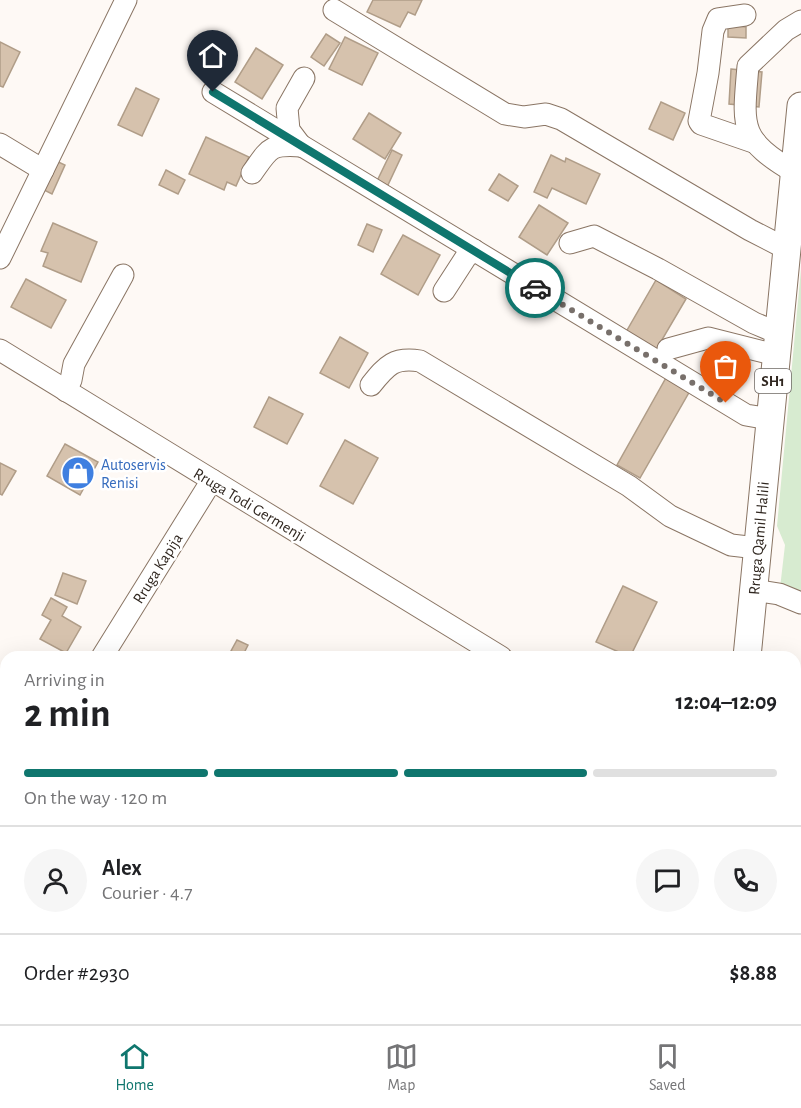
<!DOCTYPE html>
<meta charset="utf-8">
<style>
:root{--surface:#fff;--page:#f6f6f6;--text:#202124;--muted:#757577;--line:#e0e0e0;--accent:#0f766e}
body{margin:0;font-family:"Alegreya Sans",sans-serif;background:var(--page);color:var(--text);height:100vh;display:flex;flex-direction:column;font-size:22px;white-space:nowrap}
*{box-sizing:border-box;margin:0}
p{font-size:20px;color:var(--muted)}
.icon{flex:none;width:33px;height:33px;fill:none;stroke:currentColor;stroke-width:2;stroke-linecap:round;stroke-linejoin:round}
.map{position:relative;flex:1;overflow:hidden}
.sheet{position:absolute;left:0px;top:651px;width:801px;height:374px;display:flex;flex-direction:column;background:var(--surface);border-radius:18px 18px 0 0;box-shadow:0 6px 24px #0002}
.sheet>*{flex:none}
.pin{position:absolute;display:grid;place-items:center;width:51px;height:51px;color:#fff;margin:-62px -26px;border-radius:50% 50% 50% 0;rotate:-45deg;box-shadow:0 0 6px #0007}
.pin .icon{rotate:45deg}
.courier{position:absolute;display:grid;place-items:center;width:60px;height:60px;margin:-30px;border:4px solid #0f766e;border-radius:50%;background:#fff;color:#222;box-shadow:0 2px 8px #0007}
.summary em{font-style:normal;font-weight:600}
.summary div{display:flex;flex-direction:column-reverse}
.summary{display:flex;align-items:center;justify-content:space-between;height:102px;padding:0 24px}
h1{font-size:39px;font-weight:600;line-height:45px}
.bar{display:grid;grid-template-columns:repeat(4,1fr);gap:9px 6px;align-content:center;height:72px;padding:0 24px}
.bar i{height:8px;border-radius:4px;background:var(--line)}
.bar .on{background:var(--accent)}
.bar p{grid-column:span 4}
.line{display:flex;align-items:center;gap:15px;padding:0 24px;border-top:2px solid var(--line)}
.line div{flex:1}
.round{display:grid;place-items:center;flex:none;width:63px;height:63px;border-radius:32px;background:var(--page)}
.menu{display:flex;justify-content:space-around;align-items:center;height:84px;border-top:2px solid var(--line);background:var(--surface);font-size:16px;color:var(--muted)}
.menu a{display:grid;justify-items:center;gap:3px}
.menu .on{color:var(--accent)}
.map>svg:first-child{display:block}
</style>
<div class="map">
<svg width="801" height="1024" viewBox="0 0 801 1024">
<rect width="100%" height="100%" fill="#fef9f5"/>
<!-- green -->
<path fill="#d7ebd0" d="M801 269V596L780 588 785 545 777 526Z"/>
<!-- building -->
<g fill="#d6c2ad" stroke="#b09d88" stroke-width="1.5">
<path d="M373 0H422L415 15 408 12 400 27 367 12Z"/>
<path d="M728 25 746 27V38L728 37Z"/>
<path d="M326 34 340 43 324 66 311 57Z"/>
<path d="M345 37 378 53 362 85 329 69Z"/>
<path d="M0 42 20 52 3 87 0 86Z"/>
<path d="M256 48 283 65 262 99 235 82Z"/>
<path d="M731 69 762 72 759 107 729 104Z"/>
<path d="M136 88 159 99 142 136 118 125Z"/>
<path d="M661 102 685 113 673 140 649 129Z"/>
<path d="M369 113 401 133 385 159 353 139Z"/>
<path d="M206 137 249 157 236 186 227 182 224 190 189 174Z"/>
<path d="M392 150 402 155 387 187 376 183Z"/>
<path d="M551 155 565 162 566 158 600 174 586 204 552 188 547 198 534 192Z"/>
<path d="M52 159 65 165 52 194 40 188Z"/>
<path d="M166 170 185 180 178 194 159 185Z"/>
<path d="M499 174 518 186 508 201 489 190Z"/>
<path d="M539 205 568 223 547 255 519 237Z"/>
<path d="M53 223 97 242 81 282 43 266 48 253 41 251Z"/>
<path d="M367 224 382 230 373 252 358 245Z"/>
<path d="M403 235 440 255 418 295 381 274Z"/>
<path d="M26 279 66 300 51 328 11 307Z"/>
<path d="M656 280 686 299 656 350 626 332Z"/>
<path d="M340 337 368 353 349 388 320 373Z"/>
<path d="M667 376 691 389 640 478 617 465Z"/>
<path d="M269 397 303 414 287 444 254 427Z"/>
<path d="M345 440 378 458 353 504 320 486Z"/>
<path d="M65 444 98 462 80 495 47 476Z"/>
<path d="M0 463 16 471 2 495 0 494Z"/>
<path d="M63 573 86 581 77 604 55 595Z"/>
<path d="M623 586 657 602 630 657 596 642Z"/>
<path d="M51 598 67 607 62 616 81 627 66 653 40 639 51 620 42 615Z"/>
<path d="M237 640 248 645 242 657 231 651Z"/>
<path d="M795 899 801 901V937L795 935Z"/>
<path d="M179 1018H218L216 1024H177Z"/>
</g>
<g fill="none" stroke-linecap="round" stroke-linejoin="round">
<defs>
<g id="minor">
<path d="M334 10 505 114 524 117 546 114 561 119 750 230 787 249"/>
<path d="M745 15 718 19 713 31 708 73 699 121 701 124 756 143"/>
<path d="M213 92 746 415 770 419"/>
<path d="M0 144 43 170"/>
<path d="M301 146 289 130 287 108 304 78"/>
<path d="M794 172C738 139 743 126 748 66L786 30 801 21"/>
<path d="M252 173C270 148 269 144 301 146"/>
<path d="M570 243 594 236 658 269 754 323 778 333"/>
<path d="M0 258 126 0"/>
<path d="M444 291 466 257 474 250"/>
<path d="M668 349 708 338 776 355"/>
<path d="M0 350 501 657"/>
<path d="M371 385C387 365 394 357 420 361L629 486 670 516 731 545 757 548"/>
<path d="M66 391 71 380 74 364 123 275"/>
<path d="M754 590 779 594 801 603"/>
<path d="M102 657 212 480"/>
<path d="M795 785 801 788"/>
<path d="M0 823 6 813"/>
<path d="M795 890 801 892"/>
<path d="M795 978 801 979"/>
<path d="M428 1024 431 1018"/>
</g>
<g id="major">
<path d="M747 657 801 106"/>
<path d="M698 1024 700 1018"/>
</g>
</defs>
<!-- minor casing -->
<use href="#minor" stroke="#8a7564" stroke-width="23"/>
<!-- major casing -->
<use href="#major" stroke="#8a7564" stroke-width="29"/>
<!-- minor -->
<use href="#minor" stroke="#fff" stroke-width="21"/>
<!-- major -->
<use href="#major" stroke="#fff" stroke-width="27"/>
</g>
<g fill="none" stroke-linecap="round" stroke-linejoin="round">
<!-- done -->
<path stroke="#78706b" stroke-width="6" stroke-dasharray="0 10.8" d="M535 288 726 403"/>
<!-- route -->
<path stroke="#0f766e" stroke-width="8" d="M213 92 535 288"/>
</g>
<!-- icons -->
<defs>
<symbol id="shop-disc" viewBox="-11 -11 22 22"><circle r="9.5" fill="#3f7fe0" stroke="#fff"/><path d="M-5-2.5h2.3a2.7 3.5 0 0 1 5.4 0H5L5.5 6h-11ZM-1.5-2.5h3a1.5 2.3 0 0 0-3 0Z" fill="#fff"/></symbol>
</defs>
<g fill-rule="evenodd">
<use href="#shop-disc" x="59" y="454" width="38" height="38"/>
</g>
<g text-anchor="middle" stroke-width="5" stroke-linejoin="round" paint-order="stroke">
<!-- shield labels -->
<rect fill="#fff" stroke="#6e6863" stroke-width="1.5" x="755" y="369" width="36" height="24" rx="4.5"/>
<g font-size="15" font-weight="bold" fill="#302720">
<text x="773" y="386">SH1</text>
</g>
<!-- shop labels -->
<g font-size="16" fill="#366cbe" stroke="#fff" text-anchor="start">
<text x="101" y="470">Autoservis<tspan x="101" dy="18">Renisi</tspan></text>
</g>
<!-- street labels -->
<g font-size="16" fill="#302720" stroke="#fff">
<text transform="translate(250 504) rotate(31)" y="6">Rruga Todi Germenji</text>
<text transform="translate(758 538) rotate(-85)" y="6">Rruga Qamil Halili</text>
<text transform="translate(157 568) rotate(-58)" y="6">Rruga Kapija</text>
</g>
</g>
</svg>
<div class="pin" style="left:726px;top:403px;background:#ea580c"><svg class="icon" aria-label="bag" viewBox="0 0 24 24"><path d="M5 8h14l-1 12H6zM9 8a3 3 0 0 1 6 0"/></svg></div>
<div class="pin" style="left:213px;top:92px;background:#1f2937"><svg class="icon" aria-label="home" viewBox="0 0 24 24"><path d="M3 11l9-7 9 7M6 9v11h12V9"/></svg></div>
<div class="courier" style="left:535px;top:288px"><svg class="icon" aria-label="car" viewBox="0 0 24 24"><path d="M5 17H2v-5l4-1 3-4h7l3 4 3 1v5h-3M9 17h6M6 11h13"/><circle cx="7" cy="17" r="2"/><circle cx="17" cy="17" r="2"/></svg></div>
<section class="sheet">
<div class="summary"><div><h1>2 min</h1><p>Arriving in</p></div><em>12:04–12:09</em></div>
<div class="bar"><i class="on"></i><i class="on"></i><i class="on"></i><i></i><p>On the way · 120 m</p></div>
<div class="line" style="height:108px"><a class="round"><svg class="icon" aria-label="person" viewBox="0 0 24 24"><circle cx="12" cy="8" r="4"/><path d="M4 21q1-7 8-7t8 7"/></svg></a><div><b>Alex</b><p>Courier · 4.7</p></div><a class="round"><svg class="icon" aria-label="chat" viewBox="0 0 24 24"><path d="M4 5h16v11H9l-5 4z"/></svg></a><a class="round"><svg class="icon" aria-label="phone" viewBox="0 0 24 24"><path d="M5 4h4l2 5-3 2q2 4 5 5l2-3 5 2v4C11 20 4 13 5 4z"/></svg></a></div>
<div class="line" style="height:78px"><div>Order #2930</div><b>$8.88</b></div>
</section>
</div>
<nav class="menu">
<a class="on"><svg class="icon" aria-label="home" viewBox="0 0 24 24"><path d="M3 11l9-7 9 7M6 9v11h12V9"/></svg>Home</a>
<a><svg class="icon" aria-label="map" viewBox="0 0 24 24"><path d="M3 6l6-2 6 2 6-2v14l-6 2-6-2-6 2zM9 4v14M15 6v14"/></svg>Map</a>
<a><svg class="icon" aria-label="saved" viewBox="0 0 24 24"><path d="M7 4h10v16l-5-4-5 4z"/></svg>Saved</a>
</nav>
